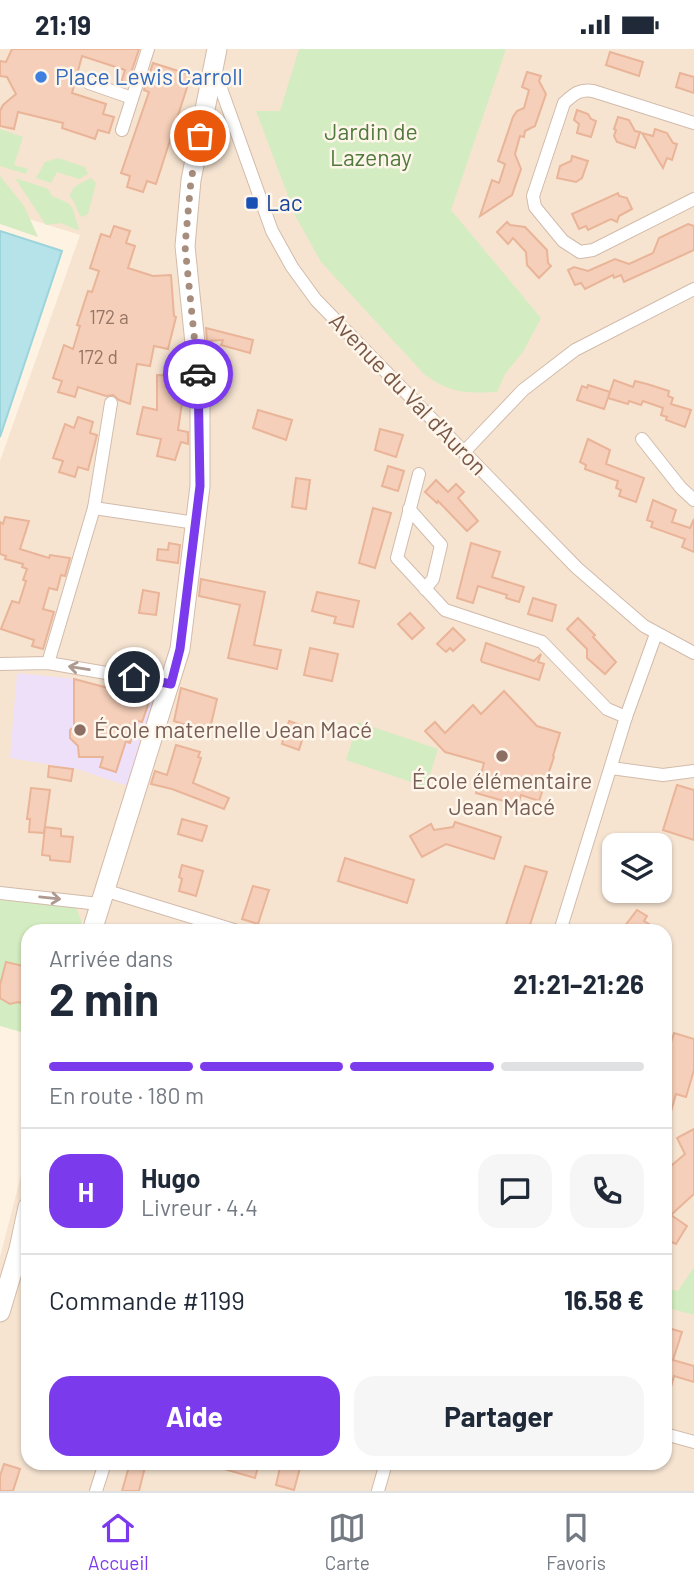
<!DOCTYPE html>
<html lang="fr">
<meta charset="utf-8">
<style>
:root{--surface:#fff;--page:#f6f6f7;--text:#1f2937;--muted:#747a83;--line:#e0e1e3;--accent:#7c3aed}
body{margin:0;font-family:Barlow,sans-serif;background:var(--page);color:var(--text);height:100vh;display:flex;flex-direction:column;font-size:26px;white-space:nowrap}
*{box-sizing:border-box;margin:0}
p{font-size:23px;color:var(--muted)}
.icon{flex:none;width:38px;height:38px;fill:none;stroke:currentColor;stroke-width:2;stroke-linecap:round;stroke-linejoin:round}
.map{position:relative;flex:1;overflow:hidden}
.sheet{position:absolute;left:21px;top:875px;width:651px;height:546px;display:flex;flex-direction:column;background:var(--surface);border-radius:21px;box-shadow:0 2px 5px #0004}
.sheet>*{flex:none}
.fabs{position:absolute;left:602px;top:784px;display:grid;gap:14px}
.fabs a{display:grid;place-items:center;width:70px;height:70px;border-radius:14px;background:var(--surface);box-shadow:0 2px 5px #0004;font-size:35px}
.pin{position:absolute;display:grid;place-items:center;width:60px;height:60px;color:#fff;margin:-30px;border:4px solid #fff;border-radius:50%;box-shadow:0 2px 7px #0007}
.courier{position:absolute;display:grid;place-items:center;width:70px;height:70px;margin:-35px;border:5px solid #7c3aed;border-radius:50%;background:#fff;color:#222;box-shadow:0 2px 9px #0007}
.summary em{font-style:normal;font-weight:700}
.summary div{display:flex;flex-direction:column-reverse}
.summary{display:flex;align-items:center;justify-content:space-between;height:119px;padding:0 28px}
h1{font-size:46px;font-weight:700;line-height:52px}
.bar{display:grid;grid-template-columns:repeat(4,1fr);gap:10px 7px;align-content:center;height:84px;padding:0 28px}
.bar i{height:9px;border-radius:5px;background:var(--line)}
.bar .active{background:var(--accent)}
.bar p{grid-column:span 4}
.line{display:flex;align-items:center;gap:18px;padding:0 28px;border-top:2px solid var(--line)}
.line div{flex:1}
.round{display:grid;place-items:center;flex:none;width:74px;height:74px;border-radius:21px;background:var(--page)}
.button{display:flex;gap:14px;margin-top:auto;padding:14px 28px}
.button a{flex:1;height:80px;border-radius:21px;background:var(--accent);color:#fff;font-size:28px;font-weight:700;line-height:80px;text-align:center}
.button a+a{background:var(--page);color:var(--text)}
.status{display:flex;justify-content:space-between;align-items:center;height:49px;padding:0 35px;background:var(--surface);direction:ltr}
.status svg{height:19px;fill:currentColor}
.tabs{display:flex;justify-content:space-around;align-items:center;height:98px;border-top:2px solid var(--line);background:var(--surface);font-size:19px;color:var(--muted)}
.tabs a{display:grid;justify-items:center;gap:4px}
.tabs .active{color:var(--accent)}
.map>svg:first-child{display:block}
</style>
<div class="status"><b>21:19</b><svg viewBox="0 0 49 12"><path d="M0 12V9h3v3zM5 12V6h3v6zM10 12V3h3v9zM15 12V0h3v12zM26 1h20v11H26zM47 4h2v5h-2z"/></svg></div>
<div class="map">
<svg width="694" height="1442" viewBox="0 0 694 1442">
<rect width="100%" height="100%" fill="#fef2e3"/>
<!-- residential -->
<path fill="#f6e4d1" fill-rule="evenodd" d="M0 0H694V1442H0V1208L28 1099V1414H665V882H84L85 873 0 847V412L80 186 0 161ZM614 796H660V842H614Z"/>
<!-- education -->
<path fill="#efe0fa" d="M17 624 74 630 157 652 128 737 77 720 10 709Z"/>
<!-- green -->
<g fill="#d4ecc1">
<path d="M299 0H506L451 161 541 269 523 303 505 325 497 343C465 344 451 345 424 325L321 213 296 168 256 62H280Z"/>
<path d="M0 80 23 88 14 116 28 120 26 125 0 117Z"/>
<path d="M58 109 85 118 88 125 79 130 57 123 51 134 36 129 45 113Z"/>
<path d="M0 127 24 157 38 188 0 175Z"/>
<path d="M15 129 43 138 48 140 52 147 68 154 72 158 79 180 77 181 61 174 46 176Z"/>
<path d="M91 129 96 134 88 165 82 168C77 165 77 154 70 148 71 136 82 134 91 129Z"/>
<path d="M358 673 438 700 426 738 346 711Z"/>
<path d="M0 851 76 858 82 874 80 882H28V918L6 913 2 926 5 927 0 936Z"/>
<path d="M0 949 28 956V985L0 977Z"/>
<path d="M694 1218V1266L665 1258V1239L678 1242Z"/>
</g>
<!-- water -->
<path fill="#b6e3e9" stroke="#9cd4db" stroke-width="2" d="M0 182 62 202 0 388Z"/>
<!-- building -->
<g fill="#f5cfb9" stroke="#e9b498" stroke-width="2">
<path d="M12 0H139L127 36 121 34 125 21 82 7 72 44 106 55 103 65 114 68 109 84 98 81 95 90 62 79 63 74 18 63 14 80 0 77V62L3 56 16 45 7 28 0 27V12L6 13Z"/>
<path d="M610 3 643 13 639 27 606 16Z"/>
<path d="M153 14 191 26 156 135 147 132 143 143 127 138 130 127 121 124 149 43 144 41Z"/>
<path d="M527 23 541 27 539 32 546 45 535 77 525 82 524 88 520 87 515 105 521 120 512 146 480 167 492 131 499 134 505 115 498 112 513 68 517 62 524 59 529 41 522 38Z"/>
<path d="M680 24 694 28V44L676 38Z"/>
<path d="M577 61 588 65 591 70 596 72 591 88 577 84 579 75 574 71Z"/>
<path d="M618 68 629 71 635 82 640 83 635 99 617 93 614 87 616 81 614 80Z"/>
<path d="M655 80 667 84 673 94 677 95 672 111 667 109 663 119 642 84 653 87Z"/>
<path d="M572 107 588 112 582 129 576 133 557 129 560 117 571 112Z"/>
<path d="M618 144 619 147 627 149 632 160 619 167 617 173 611 170 588 181 586 177 579 180 572 165Z"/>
<path d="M507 173 510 176 525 178 547 201 548 214 551 217 539 229 527 216 526 203 513 189 508 195 497 183Z"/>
<path d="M688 175 694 177V201L624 233 621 226 614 229 613 226 585 240 581 234 575 236 568 221 574 218 588 222 615 210 629 215 653 204 659 189Z"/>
<path d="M114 177 130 182 126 194 135 197 128 219 153 227 171 226 174 267 176 268 168 300 154 297 150 317 137 315 130 355 119 351 113 346 106 347 78 338 75 348 58 343 62 332 53 329 64 296 73 300 80 277 77 276 88 242 92 243 99 222 90 219 101 185 110 188Z"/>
<path d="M206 279 253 291 250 304 221 296 223 291 207 292Z"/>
<path d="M210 318 230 324 225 346 212 342Z"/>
<path d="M157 326 181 327 180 354H182L178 381 188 383V395L181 393 175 411 157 407 161 390 137 385 143 358 157 361Z"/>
<path d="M614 331 633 338 635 332 647 335 669 342 668 347 673 349 671 355 691 361 685 378 666 371 667 368 661 366 663 359 643 352 641 356 629 352 628 355 608 349Z"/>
<path d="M588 336 610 343 604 360 577 351 582 337 587 339Z"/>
<path d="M258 361 292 371 286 391 253 379Z"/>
<path d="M78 368 93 373 90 384 97 386 88 421 78 418 75 428 59 423 63 412 53 409 65 375 74 379Z"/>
<path d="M380 380 403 386 396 408 375 401Z"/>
<path d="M588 390 610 401 606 415 644 429 636 453 619 447 621 441 616 439 618 432 585 420 586 416 580 413Z"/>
<path d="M388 417 404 422 398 442 382 437Z"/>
<path d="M296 429 310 431 306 460 292 458Z"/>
<path d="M436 431 448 443 456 435 464 443 458 449 478 472 467 482 438 452 437 454 425 443Z"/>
<path d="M653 451 676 461 672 473 690 479 694 470V503L682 498 685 490 651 478 653 473 647 471Z"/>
<path d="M373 459 391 464 375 519 359 514Z"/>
<path d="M5 468 29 472 20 500 49 509 50 506 70 509 65 527 61 526 57 541 49 539 43 560 54 563 43 600 32 597 34 591 1 580 12 552 19 554 26 532 23 531 27 520 22 518 23 515 5 510 6 507 0 505V473L3 475Z"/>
<path d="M169 494 180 496 178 514 157 511 158 500 168 501Z"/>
<path d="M471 494 500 503 492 528 524 538 519 553 506 549 507 546 478 537 473 554 457 549Z"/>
<path d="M201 530 265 543 254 596 281 601 277 620 228 609 240 556 199 547Z"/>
<path d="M143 541 159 544 156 566 139 564Z"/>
<path d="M317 543 359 552 353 578 334 574 336 568 312 562Z"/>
<path d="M533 549 556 556 552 572 528 565Z"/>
<path d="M410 564 424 579 412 590 398 575Z"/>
<path d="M578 569 595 586 593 588 616 613 605 625 587 609V600L567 580Z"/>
<path d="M453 579 465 591 453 602 450 599 446 603 437 595Z"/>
<path d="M486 594 534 612 541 605 538 613 544 615 539 631 482 613 481 611Z"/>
<path d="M310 599 338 605 332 632 304 626Z"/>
<path d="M74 630 150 650 142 673 138 672 130 694 126 692 116 723 100 718 103 708H79L78 697 70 689V681L74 678Z"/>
<path d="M181 639 217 650 209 684 174 672Z"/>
<path d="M504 642 537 677 560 684 553 707 554 708 539 752 521 746 518 756 476 744 484 714 445 703 425 682 435 673 445 684 473 656 481 665Z"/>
<path d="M289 672 306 678 299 701 282 695Z"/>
<path d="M176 696 200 703 198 708 201 709 193 734 229 749 224 760 172 740 151 735 155 722 167 726Z"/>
<path d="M49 717 73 720 71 732 48 728Z"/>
<path d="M677 736 694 741V791L663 781Z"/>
<path d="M31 739 50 741 44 784 29 783 30 770H27Z"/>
<path d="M182 770 207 777 202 792 178 785Z"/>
<path d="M455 773 501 788 494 810 446 795 422 808 410 787 431 775 434 781 453 778Z"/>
<path d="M45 778 61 780V787L73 788 70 813 50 811V807L42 806Z"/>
<path d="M345 809 414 831 407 854 338 832Z"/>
<path d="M182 816 203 822 196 847 179 842 182 830 179 828Z"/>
<path d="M525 817 547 823 528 882H504Z"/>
<path d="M253 837 269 841 258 875 242 870Z"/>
<path d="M637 861 647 867 644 872 661 882H621Z"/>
<path d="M6 913 28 918V956L18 953 10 955 0 949V936Z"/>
<path d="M674 984 694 990V1021L686 1048 676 1045 668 1073H665V1013Z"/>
<path d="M694 1080V1145L671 1166 687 1177 676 1195 672 1193 665 1204V1122L685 1105 677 1089Z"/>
<path d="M665 1278 682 1283 673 1311 694 1317V1333L674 1327 668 1349 665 1348Z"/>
<path d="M130 1414H146L139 1442H122Z"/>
<path d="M215 1414H259L255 1429 214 1417Z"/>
<path d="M281 1414 300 1419 294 1441 276 1436Z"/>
<path d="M4 1415 20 1420 13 1442H0V1427Z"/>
</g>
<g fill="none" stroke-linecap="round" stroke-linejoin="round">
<defs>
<g id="street">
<path d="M214 20 272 182 292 218 316 251 577 519 644 577 694 604"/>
<path d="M89 34 132 49"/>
<path d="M694 74 593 42C579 40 574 45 564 54L533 147 535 158 563 192 580 203 593 201 694 150"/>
<path d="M122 81 148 0"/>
<path d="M642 390 681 439 694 451"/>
<path d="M464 403 523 341 575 301 694 240"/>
<path d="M419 425 397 509 445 561 542 593 607 660 626 668"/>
<path d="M94 459 196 474"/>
<path d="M409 460 441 496 433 530 425 540"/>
<path d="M48 614 94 459 111 354"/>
<path d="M0 615 48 614 171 635"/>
<path d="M611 719 663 726 694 722"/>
<path d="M104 841 237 882"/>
<path d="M0 844 99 855"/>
<path d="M560 882 626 668 656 585"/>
<path d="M665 1385 694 1393"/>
<path d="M96 1442 105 1414"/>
<path d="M378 1442 386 1414"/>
</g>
<g id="secondary">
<path d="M92 882 180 600 200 437V343L185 197 191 131 217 0"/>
<path d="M0 1263 19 1200 28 1158"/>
</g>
</defs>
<!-- street casing -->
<use href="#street" stroke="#d2bbab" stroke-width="14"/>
<!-- secondary casing -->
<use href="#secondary" stroke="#d5bba9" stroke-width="21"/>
<!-- street -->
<use href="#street" stroke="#fff" stroke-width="12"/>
<!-- secondary -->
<use href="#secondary" stroke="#fff" stroke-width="19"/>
</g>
<!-- one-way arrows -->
<defs><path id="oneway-shaft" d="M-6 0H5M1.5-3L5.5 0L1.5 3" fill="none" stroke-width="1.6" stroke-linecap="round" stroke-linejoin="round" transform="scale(1.75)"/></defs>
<g stroke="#ae9a91">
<use href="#oneway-shaft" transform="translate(79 619) rotate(-171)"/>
<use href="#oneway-shaft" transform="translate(50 849) rotate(6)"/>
</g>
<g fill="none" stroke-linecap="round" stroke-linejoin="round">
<!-- done -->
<path stroke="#a78d7e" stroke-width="7" stroke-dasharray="0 12.6" d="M198 325 185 197 191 131 200 87"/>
<!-- route -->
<path stroke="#7c3aed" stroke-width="9" d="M134 628 171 635 180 600 200 437 198 325"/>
</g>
<!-- markers -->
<circle fill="#3f7fe0" stroke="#fff6eb" stroke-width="2.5" cx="41" cy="28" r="7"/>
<rect fill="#1a4fb4" stroke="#fff6eb" stroke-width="2.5" x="245" y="147" width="14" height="14" rx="3.5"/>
<g fill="#8d6e63" stroke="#fff6eb" stroke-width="2.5">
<circle cx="80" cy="681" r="7"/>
<circle cx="502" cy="707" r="7"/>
</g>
<g text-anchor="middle" stroke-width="5" stroke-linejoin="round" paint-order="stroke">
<!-- number labels -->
<g font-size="19" fill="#977564">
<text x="109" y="275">172 a</text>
<text x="98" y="315">172 d</text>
</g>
<!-- shop labels -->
<g font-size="23" fill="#366cbe" stroke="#fff6eb" text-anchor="start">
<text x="55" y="36">Place Lewis Carroll</text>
</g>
<!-- park labels -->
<g font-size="23" fill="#50793c" stroke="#fff6eb">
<text x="371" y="91">Jardin de<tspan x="371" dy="26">Lazenay</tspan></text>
</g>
<!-- transit labels -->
<g font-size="23" fill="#164399" stroke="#fff6eb" text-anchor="start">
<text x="266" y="162">Lac</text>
</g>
<!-- street labels -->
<g font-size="23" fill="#785747" stroke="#fff6eb">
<text transform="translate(408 345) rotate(46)" y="8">Avenue du Val d'Auron</text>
</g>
<!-- education labels -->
<g font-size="23" fill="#785e54" stroke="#fff6eb" text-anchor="start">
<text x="94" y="689">École maternelle Jean Macé</text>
<text x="502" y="740" text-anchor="middle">École élémentaire<tspan x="502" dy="26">Jean Macé</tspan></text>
</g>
</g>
</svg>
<div class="fabs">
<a><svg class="icon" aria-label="layers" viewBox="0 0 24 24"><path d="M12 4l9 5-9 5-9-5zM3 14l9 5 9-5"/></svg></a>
</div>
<div class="pin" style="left:200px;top:87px;background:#ea580c"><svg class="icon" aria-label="bag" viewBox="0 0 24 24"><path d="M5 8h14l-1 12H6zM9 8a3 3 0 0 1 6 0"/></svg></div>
<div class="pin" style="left:134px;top:628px;background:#1f2937"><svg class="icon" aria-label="home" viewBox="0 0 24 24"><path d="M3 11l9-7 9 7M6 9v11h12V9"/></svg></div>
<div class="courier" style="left:198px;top:325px"><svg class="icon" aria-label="car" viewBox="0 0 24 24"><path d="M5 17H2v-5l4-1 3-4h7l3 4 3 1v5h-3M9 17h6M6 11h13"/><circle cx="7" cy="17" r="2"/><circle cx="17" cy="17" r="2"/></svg></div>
<section class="sheet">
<div class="summary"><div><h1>2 min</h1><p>Arrivée dans</p></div><em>21:21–21:26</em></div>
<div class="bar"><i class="active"></i><i class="active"></i><i class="active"></i><i></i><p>En route · 180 m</p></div>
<div class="line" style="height:126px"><b class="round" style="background:var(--accent);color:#fff">H</b><div><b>Hugo</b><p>Livreur · 4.4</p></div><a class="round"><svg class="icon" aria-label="chat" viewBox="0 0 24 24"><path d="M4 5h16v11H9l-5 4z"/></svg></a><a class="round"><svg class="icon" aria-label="phone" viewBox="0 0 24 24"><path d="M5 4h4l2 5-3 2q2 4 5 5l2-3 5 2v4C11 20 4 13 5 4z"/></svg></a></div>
<div class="line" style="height:91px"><div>Commande #1199</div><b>16.58 €</b></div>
<div class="button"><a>Aide</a><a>Partager</a></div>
</section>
</div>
<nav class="tabs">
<a class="active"><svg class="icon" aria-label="home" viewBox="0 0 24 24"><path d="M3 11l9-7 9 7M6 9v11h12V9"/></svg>Accueil</a>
<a><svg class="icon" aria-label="map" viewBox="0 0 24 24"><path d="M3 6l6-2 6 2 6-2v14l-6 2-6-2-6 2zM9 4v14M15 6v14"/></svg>Carte</a>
<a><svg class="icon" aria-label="saved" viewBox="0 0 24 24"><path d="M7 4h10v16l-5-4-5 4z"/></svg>Favoris</a>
</nav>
